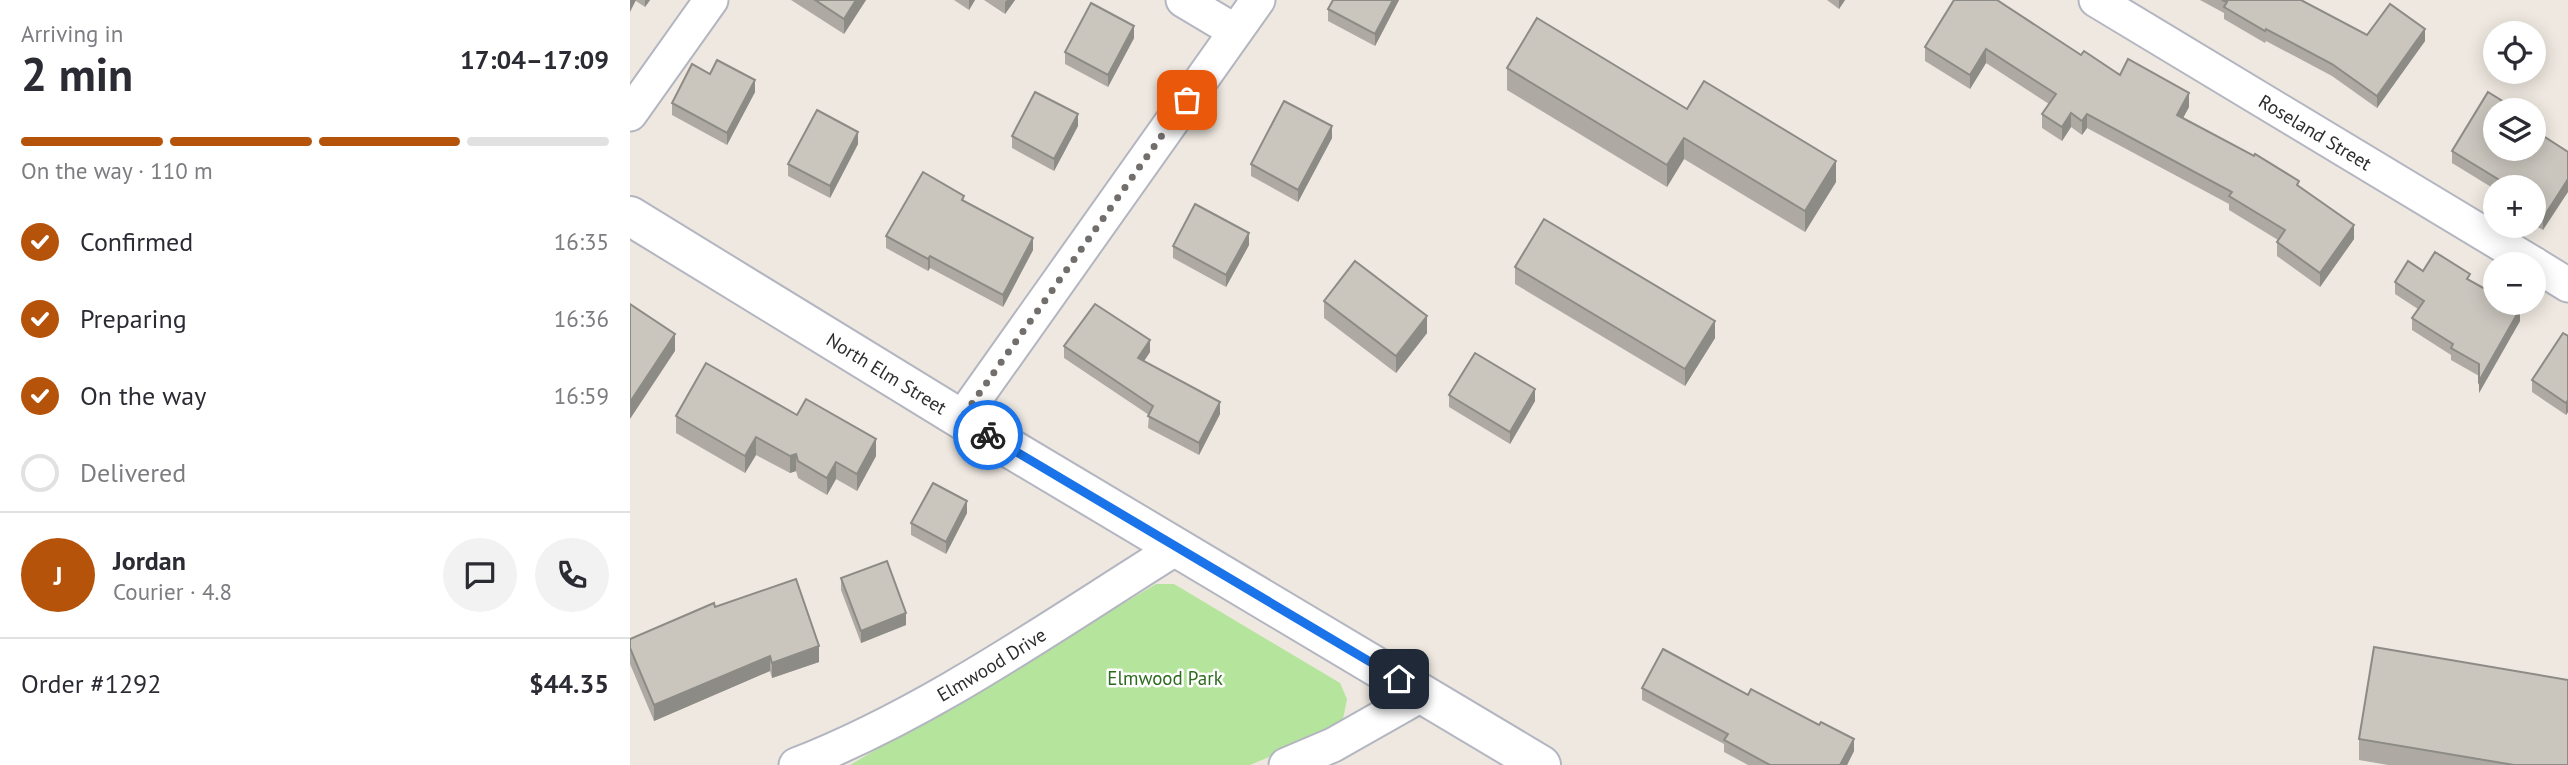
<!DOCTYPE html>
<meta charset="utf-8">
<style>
:root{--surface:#fff;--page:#f2f2f3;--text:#2b2b33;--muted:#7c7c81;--line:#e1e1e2;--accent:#b45309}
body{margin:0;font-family:"PT Sans",sans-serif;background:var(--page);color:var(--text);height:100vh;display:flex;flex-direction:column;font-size:26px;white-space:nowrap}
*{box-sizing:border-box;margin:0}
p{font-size:23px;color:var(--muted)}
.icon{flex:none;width:38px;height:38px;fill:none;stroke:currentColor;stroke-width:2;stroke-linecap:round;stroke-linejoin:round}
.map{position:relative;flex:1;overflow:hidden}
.drawer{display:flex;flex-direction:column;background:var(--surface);width:630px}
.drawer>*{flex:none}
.controls{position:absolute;left:1853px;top:21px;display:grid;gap:14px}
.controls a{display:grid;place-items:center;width:63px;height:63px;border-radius:50%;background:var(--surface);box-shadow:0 4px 18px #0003;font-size:35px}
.pin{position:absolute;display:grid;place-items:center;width:60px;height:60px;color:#fff;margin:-30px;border-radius:14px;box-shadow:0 4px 10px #0006}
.courier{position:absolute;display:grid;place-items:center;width:70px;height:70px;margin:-35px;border:5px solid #1a73e8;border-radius:50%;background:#fff;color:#222;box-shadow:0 2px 9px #0007}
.overview em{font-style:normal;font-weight:700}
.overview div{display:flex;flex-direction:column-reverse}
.overview{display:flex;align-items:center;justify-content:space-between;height:119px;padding:0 21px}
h1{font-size:46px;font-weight:700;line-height:52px}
.bar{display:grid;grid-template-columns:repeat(4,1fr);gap:10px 7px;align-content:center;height:84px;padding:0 21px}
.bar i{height:9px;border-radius:5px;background:var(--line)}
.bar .current{background:var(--accent)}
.bar p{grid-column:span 4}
.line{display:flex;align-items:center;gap:18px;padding:0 21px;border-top:2px solid var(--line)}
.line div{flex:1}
.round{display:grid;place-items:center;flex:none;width:74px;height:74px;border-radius:37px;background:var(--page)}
ol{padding:0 21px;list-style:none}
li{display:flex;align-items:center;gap:21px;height:77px}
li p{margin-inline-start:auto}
li .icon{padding:7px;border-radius:50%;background:var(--accent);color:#fff;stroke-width:4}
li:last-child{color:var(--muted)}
li i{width:38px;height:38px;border:4px solid var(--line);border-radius:50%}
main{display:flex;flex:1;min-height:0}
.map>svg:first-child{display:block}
</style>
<main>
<section class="drawer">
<div class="overview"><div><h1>2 min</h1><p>Arriving in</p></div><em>17:04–17:09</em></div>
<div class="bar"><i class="current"></i><i class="current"></i><i class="current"></i><i></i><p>On the way · 110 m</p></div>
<ol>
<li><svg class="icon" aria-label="check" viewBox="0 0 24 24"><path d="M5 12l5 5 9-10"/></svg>Confirmed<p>16:35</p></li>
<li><svg class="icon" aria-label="check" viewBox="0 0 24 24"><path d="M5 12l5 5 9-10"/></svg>Preparing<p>16:36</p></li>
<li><svg class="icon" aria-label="check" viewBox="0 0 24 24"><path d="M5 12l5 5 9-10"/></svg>On the way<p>16:59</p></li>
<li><i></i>Delivered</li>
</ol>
<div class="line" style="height:126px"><b class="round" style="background:var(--accent);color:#fff">J</b><div><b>Jordan</b><p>Courier · 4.8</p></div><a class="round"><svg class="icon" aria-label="chat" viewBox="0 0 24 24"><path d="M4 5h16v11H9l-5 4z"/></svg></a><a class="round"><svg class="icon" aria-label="phone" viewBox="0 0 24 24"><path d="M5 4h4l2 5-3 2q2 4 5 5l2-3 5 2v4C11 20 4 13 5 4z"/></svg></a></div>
<div class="line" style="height:91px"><div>Order #1292</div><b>$44.35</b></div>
</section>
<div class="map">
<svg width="1938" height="765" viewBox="0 0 1938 765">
<rect width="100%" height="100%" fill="#eee8e0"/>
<!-- green -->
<path fill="#b5e49d" d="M526 584H544L710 683 717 699 713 719 698 732 620 765H220Z"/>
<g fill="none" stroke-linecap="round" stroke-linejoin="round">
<defs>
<g id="street">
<path d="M553 0 605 31"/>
<path id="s1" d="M1466 0 1904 264"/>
<path d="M0 114 81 0"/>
<path d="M1904 264 1938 285"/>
<path d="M331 419 628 0"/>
<path id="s2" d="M166 765C300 713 426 623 548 547"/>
<path d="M656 765 703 745 793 694"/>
</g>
<g id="secondary">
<path id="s3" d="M0 216 331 419 911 765"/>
</g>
</defs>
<!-- street casing -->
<use href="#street" stroke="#b3b6c0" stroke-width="37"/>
<!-- secondary casing -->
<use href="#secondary" stroke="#b3b6c0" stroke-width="42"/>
<!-- street -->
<use href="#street" stroke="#fff" stroke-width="33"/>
<!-- secondary -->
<use href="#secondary" stroke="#fff" stroke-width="38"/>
</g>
<!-- wall -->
<g fill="#aeaaa3">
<path d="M0 0H20L15 7 6 1Z"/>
<path d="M161 0H236L214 34Z"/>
<path d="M324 0H345L339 10Z"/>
<path d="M354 0H385L375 14Z"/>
<path d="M703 0H769L745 46 698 21V9Z"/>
<path d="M1197 0H1215L1209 9Z"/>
<path d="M1324 0 1451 55 1559 107 1553 118 1669 187 1724 239 1690 287 1647 256V242L1648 240 1599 210V204L1457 128 1452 135 1441 127 1432 141 1412 128V114L1419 104 1356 63 1340 89 1295 61V47Z"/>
<path d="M1570 0H1671L1737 35 1795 41 1747 108 1702 76 1636 41 1635 43 1594 19V13Z"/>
<path d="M504 38 478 87 435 64V52Z"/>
<path d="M877 68 1057 109 1206 182 1175 232 1054 159 1037 187 877 90Z"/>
<path d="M80 74 125 92 97 145 42 115V103Z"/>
<path d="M1866 110 1938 152 1913 230 1904 225V187H1866V190L1822 163V151Z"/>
<path d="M448 126 424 171 382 148V136Z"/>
<path d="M702 138 668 202 621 176V164Z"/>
<path d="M228 144 200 198 158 176V164Z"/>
<path d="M334 202 403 250 373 307 300 268 298 271 256 248V236Z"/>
<path d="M619 245 596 287 543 258V246Z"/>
<path d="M885 267 1085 338 1055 386 885 284Z"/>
<path d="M1793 271 1840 281 1890 321 1849 393V376L1821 360V355L1782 330V318L1788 309 1765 294V282Z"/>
<path d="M694 301 797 333 766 373 694 318Z"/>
<path d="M1938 336V412L1936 415 1902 392V380Z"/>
<path d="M434 346 520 352 514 361 590 414 569 455 518 428 519 415 434 358Z"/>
<path d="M819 395 905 401 880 444 819 407Z"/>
<path d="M167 415 246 456 227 491 206 479 197 495 168 478 166 471 160 473 126 455 115 473 46 433V416Z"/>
<path d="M337 513 316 554 281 535V523Z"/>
<path d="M211 578 276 625 231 643 211 590Z"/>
<path d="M85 607 189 662 142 678 140 671 24 721 0 664V639Z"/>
<path d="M1012 688 1118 695 1189 725 1224 751 1217 765H1118L1094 752V744L1012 700Z"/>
<path d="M1729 739 1938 765H1758L1729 760Z"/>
</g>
<!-- shaded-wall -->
<g fill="#8d8b85">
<path d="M0 0H6L0 12Z"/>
<path d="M15 0H20L15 7Z"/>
<path d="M226 0H236L214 34V19Z"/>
<path d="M339 0H345L339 10Z"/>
<path d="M377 0H385L375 14V2Z"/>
<path d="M763 0H769L745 46V34Z"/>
<path d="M1209 0H1215L1209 9Z"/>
<path d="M504 26V38L478 87V75Z"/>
<path d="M1795 29V41L1747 108V96Z"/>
<path d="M1356 49V63L1340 89V75Z"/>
<path d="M125 80V92L97 145V133Z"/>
<path d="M1559 93V107L1547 129V115Z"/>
<path d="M1441 113V127L1432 141V127Z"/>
<path d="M448 114V126L424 171V159Z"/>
<path d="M1457 114V128L1452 135V121Z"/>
<path d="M702 126V138L668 202V190Z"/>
<path d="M228 132V144L200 198V186Z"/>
<path d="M1054 138V159L1037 187V165Z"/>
<path d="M1206 161V182L1175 232V211Z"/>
<path d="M1938 179V192L1913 230V218Z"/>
<path d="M1724 225V239L1690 287V273Z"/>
<path d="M619 233V245L596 287V275Z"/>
<path d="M403 238V250L373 307V295Z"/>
<path d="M300 256V268L298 271V259Z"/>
<path d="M1890 309V321L1849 393V381Z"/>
<path d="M797 316V333L766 373V356Z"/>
<path d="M1085 321V338L1055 386V369Z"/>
<path d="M45 334V351L0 419V402Z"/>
<path d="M520 340V352L508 370V358Z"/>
<path d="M905 389V401L880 444V432Z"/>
<path d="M1938 400V412L1936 415V403Z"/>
<path d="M590 402V414L569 455V443Z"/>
<path d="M126 437V455L115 473V456Z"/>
<path d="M246 439V456L227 491V474Z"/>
<path d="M166 454V471L160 473V456Z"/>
<path d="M206 462V479L197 495V478Z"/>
<path d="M337 501V513L316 554V542Z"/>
<path d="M276 613V625L231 643V631Z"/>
<path d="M189 646V662L142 678V663Z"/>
<path d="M140 656V671L24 721V705Z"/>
<path d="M1224 739V751L1217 765H1210Z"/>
</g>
<!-- building -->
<g fill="#cac6be" stroke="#8d8b85" stroke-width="2">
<path d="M185 0H226L214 19Z"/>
<path d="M703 0H763L745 34 698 9Z"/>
<path d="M1324 0H1367L1451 55 1454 51 1490 75 1498 59 1559 93 1547 115 1624 156 1625 154 1669 181 1667 185 1724 225 1690 273 1647 242 1655 230 1599 196 1602 192 1457 114 1452 121 1441 113 1432 127 1412 114 1426 94 1356 49 1340 75 1295 47Z"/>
<path d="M1592 0H1671L1737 35 1760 4 1795 29 1747 96 1702 64 1636 29 1635 31 1594 7 1597 2Z"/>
<path d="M461 3 504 26 478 75 435 52Z"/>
<path d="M907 18 1057 109 1074 81 1206 161 1175 211 1054 138 1037 165 877 68Z"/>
<path d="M87 60 125 80 97 133 42 103 62 64 80 74Z"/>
<path d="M405 92 448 114 424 159 382 136Z"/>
<path d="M1858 92 1887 110H1866V149H1904V130L1938 152V179L1913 218 1904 212V187H1881L1822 151Z"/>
<path d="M654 101 702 126 668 190 621 164Z"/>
<path d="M187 110 228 132 200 186 158 164Z"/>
<path d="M293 172 334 196 332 200 403 238 373 295 300 256 298 259 256 236Z"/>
<path d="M565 204 619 233 596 275 543 246Z"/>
<path d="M914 219 1085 321 1055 369 885 267Z"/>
<path d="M1805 252 1840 274 1837 279 1866 295V303H1880L1890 309 1849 381V364L1821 348 1823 344 1782 318 1794 301 1765 282 1778 261 1793 271Z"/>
<path d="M725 261 797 316 766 356 694 301Z"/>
<path d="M0 304 45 334 0 402Z"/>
<path d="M465 304 520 340 508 358 590 402 569 443 518 416 523 406 434 346Z"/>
<path d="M1933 333 1938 336V400L1936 403 1902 380Z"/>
<path d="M845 353 905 389 880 432 819 395Z"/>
<path d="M76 363 167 415 176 399 246 439 227 474 206 462 197 478 168 461 166 454 160 456 126 437 115 456 46 416Z"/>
<path d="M303 483 337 501 316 542 281 523Z"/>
<path d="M257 561 276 613 231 631 211 578Z"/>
<path d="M166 579 189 646 142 663 140 656 24 705 0 648V639L84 603 85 607Z"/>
<path d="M1744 647 1938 680V765H1884L1729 739Z"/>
<path d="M1033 649 1118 695 1121 689 1189 725 1191 722 1224 739 1210 765H1140L1094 740 1098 734 1012 688Z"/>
</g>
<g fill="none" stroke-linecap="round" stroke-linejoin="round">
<!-- done -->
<path stroke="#716e6c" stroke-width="7" stroke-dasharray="0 12.6" d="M358 435 331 419 557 100"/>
<!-- route -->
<path stroke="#1a73e8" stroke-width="9" d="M358 435 769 679"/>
</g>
<g text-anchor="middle" stroke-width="5" stroke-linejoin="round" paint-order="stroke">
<!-- street labels -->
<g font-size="19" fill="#2d2d2d" stroke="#fff">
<text dy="7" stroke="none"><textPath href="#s1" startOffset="256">Roseland Street</textPath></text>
<text dy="7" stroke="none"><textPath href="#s3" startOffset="301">North Elm Street</textPath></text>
<text dy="7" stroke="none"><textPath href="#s2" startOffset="220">Elmwood Drive</textPath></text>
</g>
<!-- park labels -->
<g font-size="19" fill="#2c6b1c" stroke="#fff">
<text x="535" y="685">Elmwood Park</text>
</g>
</g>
</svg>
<div class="controls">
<a><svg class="icon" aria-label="locate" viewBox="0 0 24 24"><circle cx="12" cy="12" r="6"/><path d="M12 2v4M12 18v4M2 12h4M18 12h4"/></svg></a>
<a><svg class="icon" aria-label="layers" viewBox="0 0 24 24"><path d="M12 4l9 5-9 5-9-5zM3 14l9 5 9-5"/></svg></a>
<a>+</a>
<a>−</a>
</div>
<div class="pin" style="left:557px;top:100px;background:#ea580c"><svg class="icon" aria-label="bag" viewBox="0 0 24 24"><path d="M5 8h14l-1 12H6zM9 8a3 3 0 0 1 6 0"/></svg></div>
<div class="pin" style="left:769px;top:679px;background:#1f2937"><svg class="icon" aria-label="home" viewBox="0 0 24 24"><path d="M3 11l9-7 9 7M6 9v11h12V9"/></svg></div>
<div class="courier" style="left:358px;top:435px"><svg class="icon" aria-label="bike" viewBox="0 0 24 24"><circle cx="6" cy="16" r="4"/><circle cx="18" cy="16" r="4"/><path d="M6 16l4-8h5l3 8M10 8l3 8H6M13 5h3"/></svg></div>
</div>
</main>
